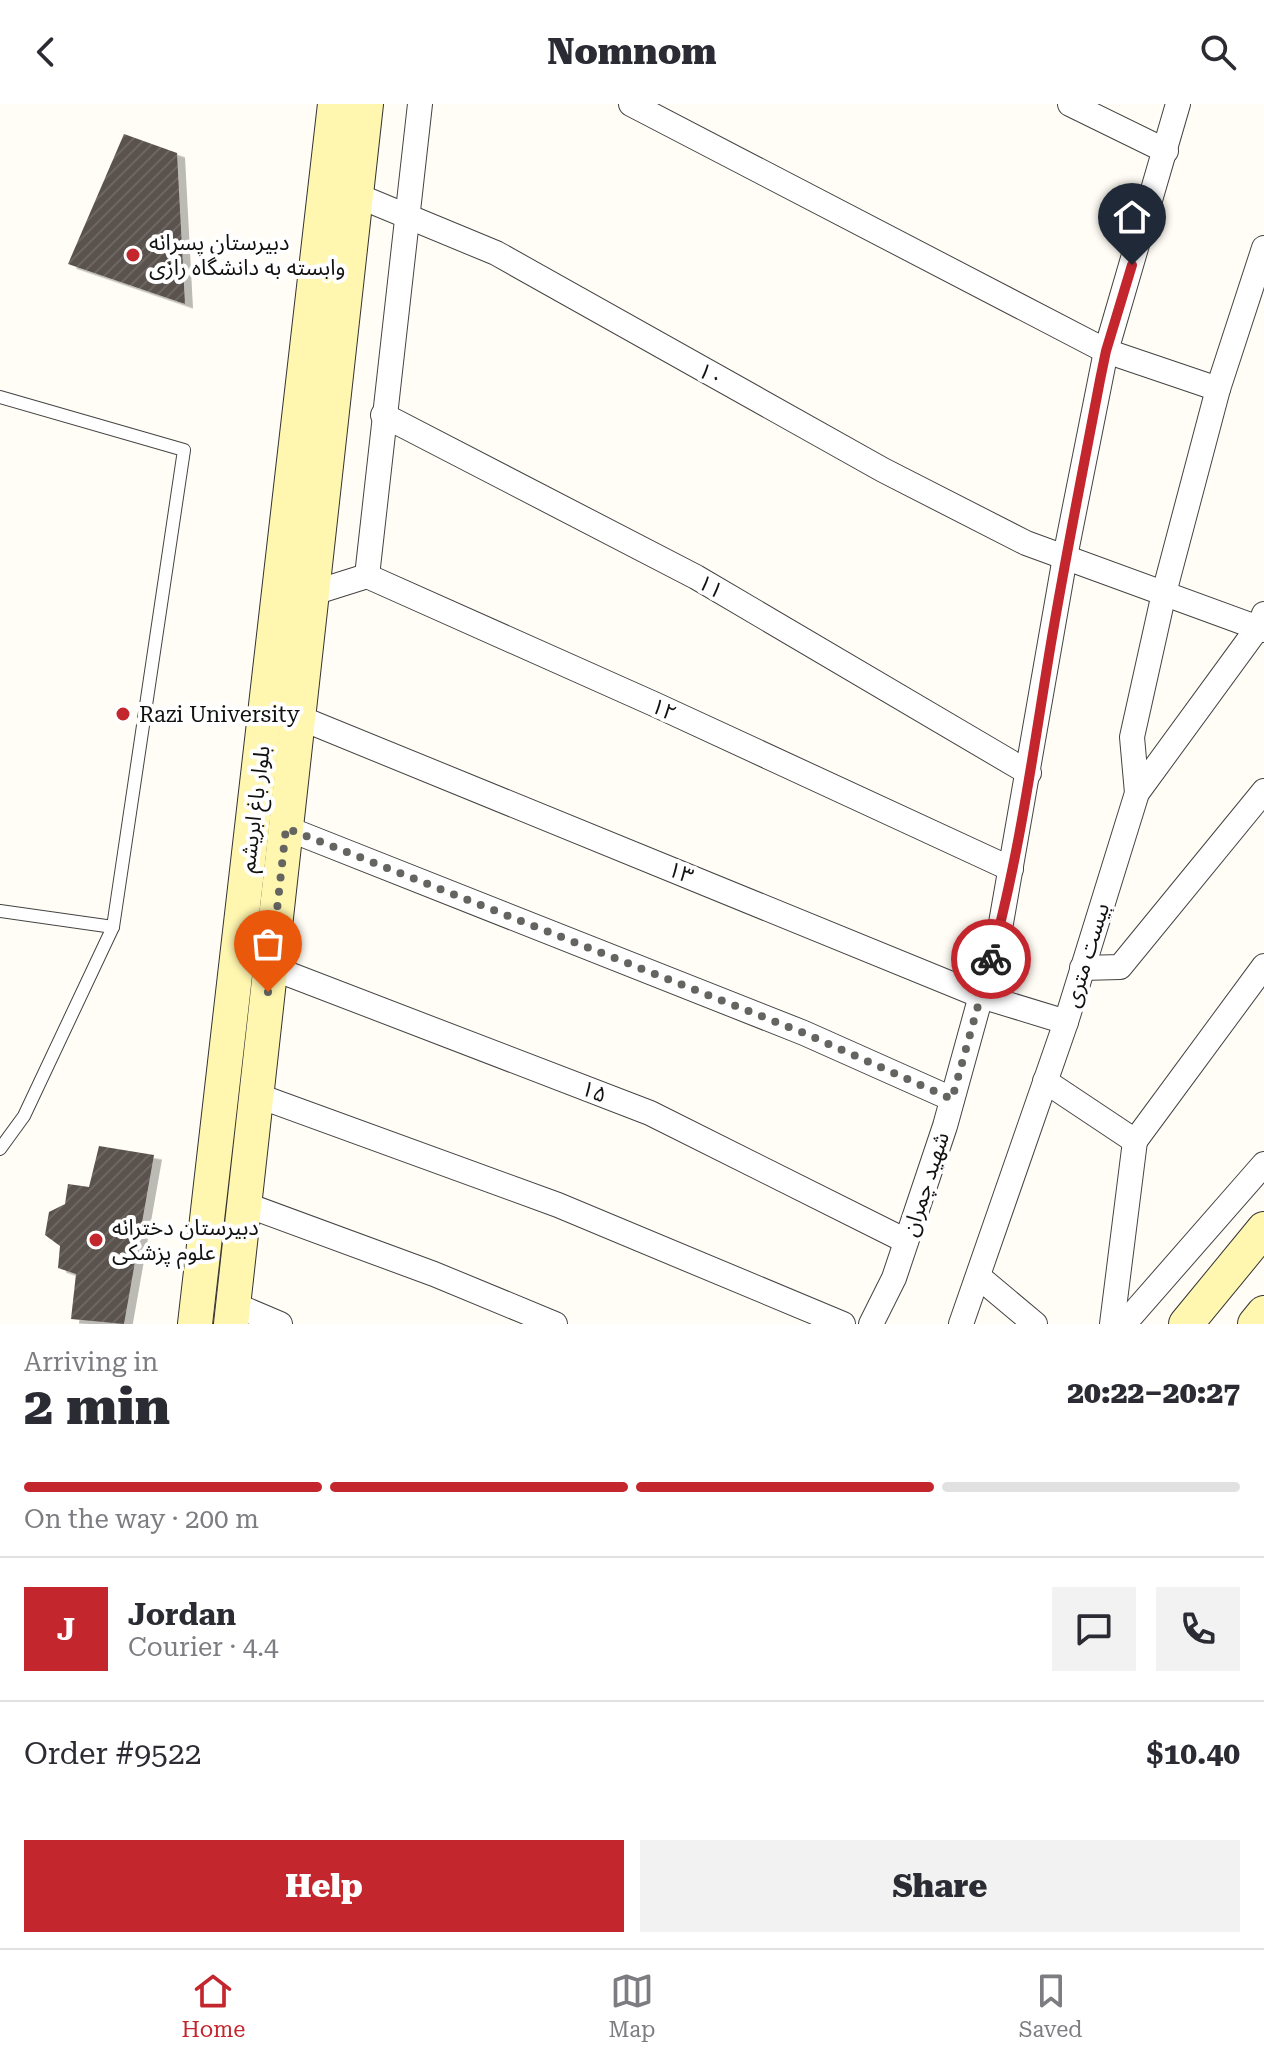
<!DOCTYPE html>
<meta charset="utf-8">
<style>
:root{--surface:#fff;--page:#f2f2f3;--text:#2b2b33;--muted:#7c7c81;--line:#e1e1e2;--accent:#c4262e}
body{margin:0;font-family:"Roboto Serif","Noto Sans Arabic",serif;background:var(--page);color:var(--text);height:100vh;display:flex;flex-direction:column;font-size:30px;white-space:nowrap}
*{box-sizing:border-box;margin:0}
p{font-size:26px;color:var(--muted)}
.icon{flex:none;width:44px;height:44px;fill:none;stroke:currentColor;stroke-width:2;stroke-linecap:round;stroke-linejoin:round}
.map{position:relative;height:1220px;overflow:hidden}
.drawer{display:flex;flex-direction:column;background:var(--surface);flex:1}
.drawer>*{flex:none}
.pin{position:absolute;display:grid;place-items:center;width:68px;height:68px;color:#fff;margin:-82px -34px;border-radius:50% 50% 50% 0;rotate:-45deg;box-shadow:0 0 8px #0007}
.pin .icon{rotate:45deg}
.courier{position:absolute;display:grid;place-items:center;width:80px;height:80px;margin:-40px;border:6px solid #c4262e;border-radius:50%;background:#fff;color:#222;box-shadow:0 2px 10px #0007}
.overview em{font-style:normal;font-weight:800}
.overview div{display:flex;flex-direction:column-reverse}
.overview{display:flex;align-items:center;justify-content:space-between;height:136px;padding:0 24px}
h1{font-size:52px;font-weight:800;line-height:60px}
.bar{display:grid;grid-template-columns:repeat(4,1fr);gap:12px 8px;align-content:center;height:96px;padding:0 24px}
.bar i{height:10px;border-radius:6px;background:var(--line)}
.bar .on{background:var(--accent)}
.bar p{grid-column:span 4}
.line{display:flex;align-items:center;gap:20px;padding:0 24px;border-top:2px solid var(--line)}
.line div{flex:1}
.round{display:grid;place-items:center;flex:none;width:84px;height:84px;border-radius:0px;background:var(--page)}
.action{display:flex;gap:16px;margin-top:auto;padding:16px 24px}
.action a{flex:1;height:92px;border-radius:0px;background:var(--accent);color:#fff;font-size:32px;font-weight:800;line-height:92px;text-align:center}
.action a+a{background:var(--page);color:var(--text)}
header{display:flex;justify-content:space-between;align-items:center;height:104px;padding:0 24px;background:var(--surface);font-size:36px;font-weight:800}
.menu{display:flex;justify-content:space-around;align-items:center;height:112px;border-top:2px solid var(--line);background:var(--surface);font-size:22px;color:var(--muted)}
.menu a{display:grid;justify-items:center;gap:4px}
.menu .on{color:var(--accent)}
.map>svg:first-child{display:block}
</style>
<header><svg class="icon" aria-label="back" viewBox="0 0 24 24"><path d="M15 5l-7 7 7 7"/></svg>Nomnom<svg class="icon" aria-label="search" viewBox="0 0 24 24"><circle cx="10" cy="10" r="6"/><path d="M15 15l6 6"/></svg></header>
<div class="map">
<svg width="1264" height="1220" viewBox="0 0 1264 1220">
<defs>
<pattern id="building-hatch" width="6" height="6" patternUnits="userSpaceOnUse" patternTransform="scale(2)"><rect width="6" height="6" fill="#5a524d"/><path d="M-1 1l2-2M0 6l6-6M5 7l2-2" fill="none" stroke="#6d6662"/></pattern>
<filter id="shadow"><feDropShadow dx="8" dy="4.5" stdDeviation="0" flood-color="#0004"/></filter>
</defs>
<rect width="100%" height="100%" fill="#fffdf5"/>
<!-- building -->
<g fill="url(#building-hatch)" filter="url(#shadow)">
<path d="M124 30 177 49 185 200 68 160Z"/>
<path d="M99 1042 154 1051 124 1220 71 1215 76 1170 58 1164 60 1142 45 1131 49 1108 65 1100 68 1080 89 1083Z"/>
</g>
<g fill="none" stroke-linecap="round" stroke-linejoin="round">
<defs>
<g id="lane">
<path d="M0 293 184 346 113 823 24 1012 0 1045"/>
<path d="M0 807 113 823"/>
</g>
<g id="street">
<path d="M631 0 1106 247 1218 285"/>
<path d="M1070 0 1166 47"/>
<path d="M356 91 496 149 883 366 1026 439 1264 526"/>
<path d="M383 311 696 473 1029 669"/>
<path d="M367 472 420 0"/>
<path d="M313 489 367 472 654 600 1011 765"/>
<path d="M298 613 981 892 1066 918"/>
<path d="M1137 689 1132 633 1164 489 1218 285 1264 144"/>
<path d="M286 724 804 929 952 995"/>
<path d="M270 863 650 1009 906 1137"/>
<path d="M1082 864 1120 863 1264 687"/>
<path d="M1045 977 1135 1037 1264 862"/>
<path d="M256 991 558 1101 843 1220"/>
<path d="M244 1100 434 1170 555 1220"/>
<path d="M979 1173 1035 1220"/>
<path d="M233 1200 280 1220"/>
<path d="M871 1220 894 1174 945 1022 1001 819 1065 453 1106 247 1178 0"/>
<path d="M961 1220 1066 918 1137 689 1259 522 1264 510"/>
<path d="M1112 1220 1135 1037"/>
<path d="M1124 1220 1264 1060"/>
</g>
<g id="secondary">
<path d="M195 1220 335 0"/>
<path d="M231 1220 366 0"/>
<path d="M1186 1220 1264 1125"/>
<path d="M1255 1220 1264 1209"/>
</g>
</defs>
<!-- lane casing -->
<use href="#lane" stroke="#444" stroke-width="14"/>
<!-- street casing -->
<use href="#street" stroke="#444" stroke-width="26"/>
<!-- secondary casing -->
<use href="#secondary" stroke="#333" stroke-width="36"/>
<!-- lane -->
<use href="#lane" stroke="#fff" stroke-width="12"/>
<!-- street -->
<use href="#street" stroke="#fff" stroke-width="24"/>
<!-- secondary -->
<use href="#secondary" stroke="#fff6b0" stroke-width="34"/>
</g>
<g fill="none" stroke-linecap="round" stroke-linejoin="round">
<!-- done -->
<path stroke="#646461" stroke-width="8" stroke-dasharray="0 14.4" d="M268 888 286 724 804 929 952 995 991 855"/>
<!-- route -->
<path stroke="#c4262e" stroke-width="10" d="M991 855C1019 754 1033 648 1050 545 1065 455 1083 366 1100 276L1106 247 1132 161"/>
</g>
<!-- markers -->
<g fill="#c4262e" stroke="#fff" stroke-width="3">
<circle cx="133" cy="151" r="8"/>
<circle cx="123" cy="610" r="8"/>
<circle cx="96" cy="1136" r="8"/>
</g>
<g text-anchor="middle" stroke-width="8" stroke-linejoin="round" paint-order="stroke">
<!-- poi labels -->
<g font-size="22" fill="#111" stroke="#fff" text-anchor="start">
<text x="149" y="146">دبیرستان پسرانه<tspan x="149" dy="25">وابسته به دانشگاه رازی</tspan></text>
<text x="139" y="618">Razi University</text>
<text x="112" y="1131">دبیرستان دخترانه<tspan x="112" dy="25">علوم پزشکی</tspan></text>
</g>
<!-- street labels -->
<g font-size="22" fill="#111" stroke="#fff">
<text transform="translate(711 270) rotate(29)" y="8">۱۰</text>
<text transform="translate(711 482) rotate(30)" y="8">۱۱</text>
<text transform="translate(664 605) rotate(25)" y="8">۱۲</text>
<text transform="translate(254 705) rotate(-83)" y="8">بلوار باغ ابریشم</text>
<text transform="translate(681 768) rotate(22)" y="8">۱۳</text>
<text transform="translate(1086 851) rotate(-73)" y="8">بیست متری</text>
<text transform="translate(594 987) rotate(21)" y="8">۱۵</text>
<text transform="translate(925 1080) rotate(-72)" y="8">شهید چمران</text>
</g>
</g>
</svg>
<div class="pin" style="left:268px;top:888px;background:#ea580c"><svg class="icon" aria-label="bag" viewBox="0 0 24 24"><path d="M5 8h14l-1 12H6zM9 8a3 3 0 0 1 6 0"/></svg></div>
<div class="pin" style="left:1132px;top:161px;background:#1f2937"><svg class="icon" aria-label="home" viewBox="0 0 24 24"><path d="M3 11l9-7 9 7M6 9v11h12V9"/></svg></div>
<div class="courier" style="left:991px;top:855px"><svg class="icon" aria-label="bike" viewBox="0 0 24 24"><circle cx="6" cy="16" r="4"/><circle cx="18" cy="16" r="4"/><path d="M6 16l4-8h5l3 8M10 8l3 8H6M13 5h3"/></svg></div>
</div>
<section class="drawer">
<div class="overview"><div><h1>2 min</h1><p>Arriving in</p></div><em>20:22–20:27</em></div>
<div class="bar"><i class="on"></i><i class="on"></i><i class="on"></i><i></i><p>On the way · 200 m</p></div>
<div class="line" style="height:144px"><b class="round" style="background:var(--accent);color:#fff">J</b><div><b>Jordan</b><p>Courier · 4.4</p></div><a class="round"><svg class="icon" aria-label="chat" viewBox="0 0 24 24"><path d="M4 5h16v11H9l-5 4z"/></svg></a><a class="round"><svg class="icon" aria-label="phone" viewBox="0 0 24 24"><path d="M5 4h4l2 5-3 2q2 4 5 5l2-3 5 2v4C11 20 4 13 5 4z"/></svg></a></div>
<div class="line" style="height:104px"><div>Order #9522</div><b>$10.40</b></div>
<div class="action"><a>Help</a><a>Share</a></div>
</section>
<nav class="menu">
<a class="on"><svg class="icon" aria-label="home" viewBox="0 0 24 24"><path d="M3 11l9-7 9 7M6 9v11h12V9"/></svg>Home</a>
<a><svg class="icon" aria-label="map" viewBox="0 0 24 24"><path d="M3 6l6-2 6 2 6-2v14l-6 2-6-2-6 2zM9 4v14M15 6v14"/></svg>Map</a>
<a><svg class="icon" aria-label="saved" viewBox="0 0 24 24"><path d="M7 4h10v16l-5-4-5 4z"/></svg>Saved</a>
</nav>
